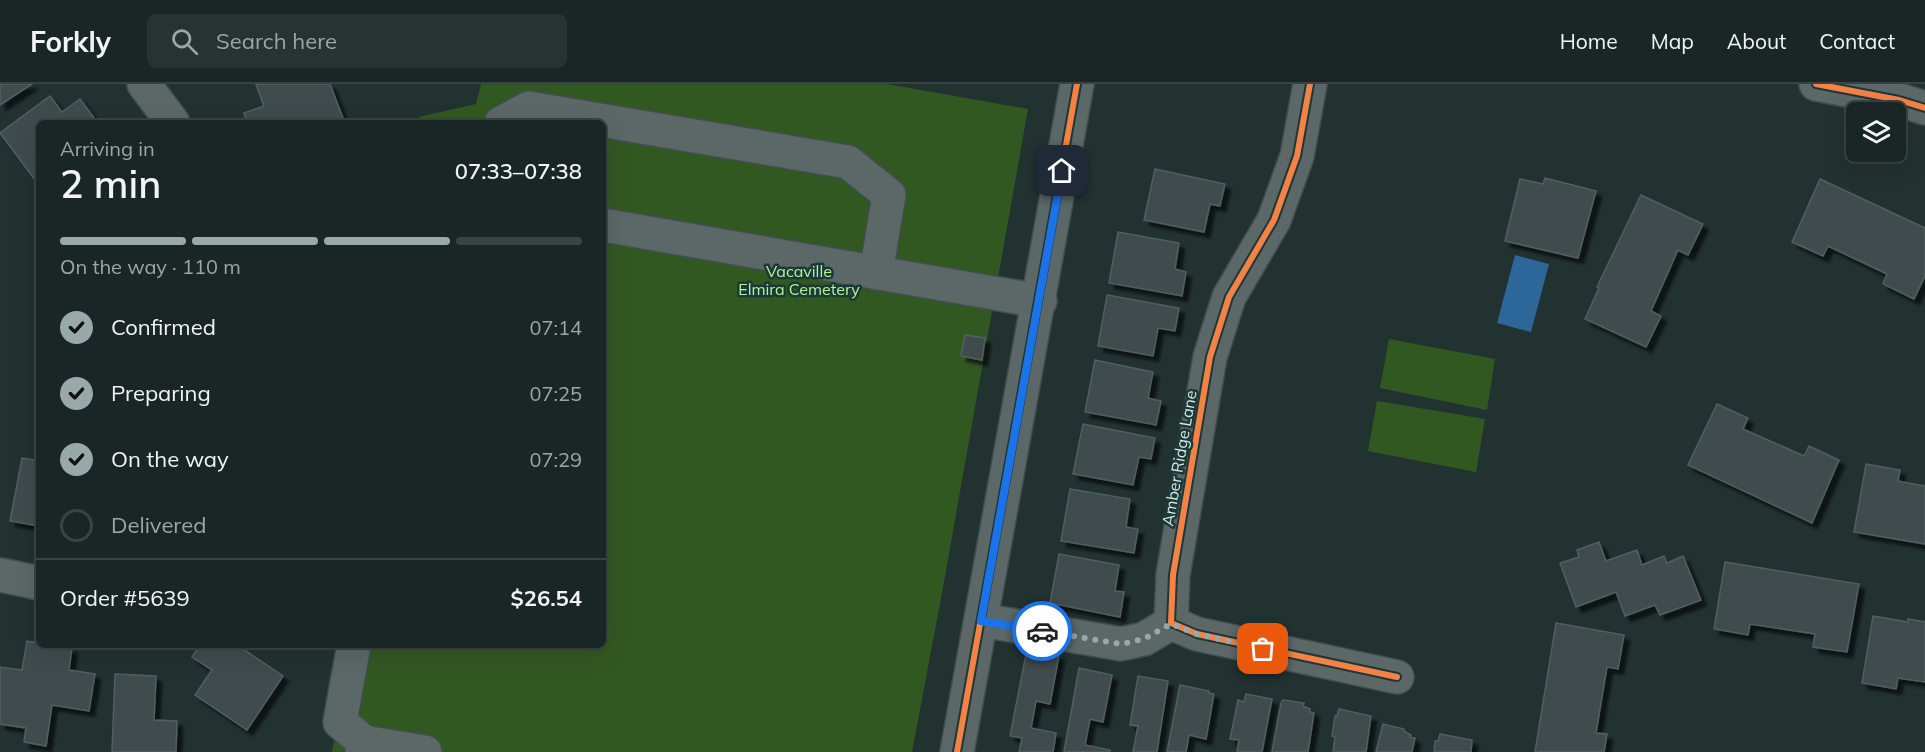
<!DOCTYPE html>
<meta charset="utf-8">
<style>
:root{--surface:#1a2625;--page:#273232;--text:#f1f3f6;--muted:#9fa5a7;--line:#384342;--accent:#99a9a9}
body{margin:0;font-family:Mulish,sans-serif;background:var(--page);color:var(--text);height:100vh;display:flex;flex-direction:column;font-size:22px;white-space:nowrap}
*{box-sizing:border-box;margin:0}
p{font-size:20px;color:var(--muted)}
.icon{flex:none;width:33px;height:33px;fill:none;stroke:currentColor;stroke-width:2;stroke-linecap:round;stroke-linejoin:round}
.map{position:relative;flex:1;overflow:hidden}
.sheet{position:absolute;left:36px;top:36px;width:570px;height:528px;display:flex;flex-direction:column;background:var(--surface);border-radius:9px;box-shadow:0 6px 24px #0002,0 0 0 2px var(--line)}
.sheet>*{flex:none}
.fabs{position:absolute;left:1846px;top:18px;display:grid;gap:12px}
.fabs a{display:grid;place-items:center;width:60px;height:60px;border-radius:9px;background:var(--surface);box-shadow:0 6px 24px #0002,0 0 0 2px var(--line);font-size:30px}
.pin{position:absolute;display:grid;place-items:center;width:51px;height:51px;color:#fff;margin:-26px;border-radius:12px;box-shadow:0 3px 9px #0006}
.courier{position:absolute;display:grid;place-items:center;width:60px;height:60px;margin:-30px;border:4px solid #1a73e8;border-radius:50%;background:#fff;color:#222;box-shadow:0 2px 8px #0007}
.headline em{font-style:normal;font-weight:600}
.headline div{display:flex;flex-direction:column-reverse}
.headline{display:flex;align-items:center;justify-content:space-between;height:102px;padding:0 24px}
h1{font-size:39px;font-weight:600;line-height:45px}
.bar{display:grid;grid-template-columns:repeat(4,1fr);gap:9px 6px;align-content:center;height:72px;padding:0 24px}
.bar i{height:8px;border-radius:4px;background:var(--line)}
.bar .on{background:var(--accent)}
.bar p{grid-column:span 4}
.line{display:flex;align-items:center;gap:15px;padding:0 24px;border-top:2px solid var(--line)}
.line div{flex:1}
ol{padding:0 24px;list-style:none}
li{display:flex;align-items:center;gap:18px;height:66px}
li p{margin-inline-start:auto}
li .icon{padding:6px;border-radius:50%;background:var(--accent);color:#111;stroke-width:4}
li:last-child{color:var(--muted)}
li i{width:33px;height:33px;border:3px solid var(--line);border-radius:50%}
header{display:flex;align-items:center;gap:36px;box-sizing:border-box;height:84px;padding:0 30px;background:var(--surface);border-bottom:2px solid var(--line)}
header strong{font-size:28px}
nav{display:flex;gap:33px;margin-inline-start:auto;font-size:21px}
.search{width:420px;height:54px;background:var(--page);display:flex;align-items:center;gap:15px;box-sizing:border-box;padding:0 21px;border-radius:9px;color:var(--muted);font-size:22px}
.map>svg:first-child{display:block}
</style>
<header>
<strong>Forkly</strong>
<div class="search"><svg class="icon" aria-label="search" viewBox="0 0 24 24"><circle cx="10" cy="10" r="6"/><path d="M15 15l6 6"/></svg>Search here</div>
<nav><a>Home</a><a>Map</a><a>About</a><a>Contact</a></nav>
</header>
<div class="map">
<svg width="1925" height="668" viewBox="0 0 1925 668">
<defs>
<filter id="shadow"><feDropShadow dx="5.5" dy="5.5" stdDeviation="1.5" flood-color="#0009"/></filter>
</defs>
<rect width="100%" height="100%" fill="#223231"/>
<!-- green -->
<g fill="#325822">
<path d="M481 0H887L1028 25 942 509 912 668H332L351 561H603V39H419V33L476 20Z"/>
<path d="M1389 255 1495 275 1487 326 1380 304Z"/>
<path d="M1377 317 1485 335 1476 388 1368 367Z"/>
</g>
<!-- water -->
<path fill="#2d6699" d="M1515 171 1549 180 1531 248 1497 239Z"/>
<!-- building -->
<g fill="#404c4e" stroke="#515e5f" stroke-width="1.5" filter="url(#shadow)">
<path d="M0 0H32L0 21Z"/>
<path d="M259 0H330L345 39H247L244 29 264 22 256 1Z"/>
<path d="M50 12 62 28 80 15 98 39H39L38 100 0 49Z"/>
<path d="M1155 85 1225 100 1220 122 1210 120 1204 148 1144 136Z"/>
<path d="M1545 94 1596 107 1578 174 1505 157 1520 95 1543 100Z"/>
<path d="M1820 95 1925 144V192L1914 215 1883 200 1887 190 1828 162 1823 172 1792 158Z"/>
<path d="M1641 111 1703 140 1688 171 1678 166 1651 227 1661 232 1646 263 1585 235 1599 204 1597 203Z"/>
<path d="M1118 148 1179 159 1175 185 1186 188 1182 212 1109 199Z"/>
<path d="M1107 211 1179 224 1175 247 1158 244 1153 272 1098 262Z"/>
<path d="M965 251 985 254 982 276 961 272Z"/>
<path d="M1095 276 1153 288 1148 314 1161 317 1156 341 1085 328Z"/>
<path d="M1717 320 1748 334 1743 345 1804 372 1809 362 1839 376 1812 439 1688 381Z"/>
<path d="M1083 340 1155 354 1151 375 1139 373 1133 401 1073 390Z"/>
<path d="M22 374 39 377V442L10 437Z"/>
<path d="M1866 380 1900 386 1898 397 1925 402V460L1854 448Z"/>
<path d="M1070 405 1130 415 1126 443 1138 445 1134 469 1061 457Z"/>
<path d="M1599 458 1606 477 1637 466 1642 481 1664 472 1667 479 1683 472 1701 516 1660 531 1655 521 1625 532 1616 508 1576 523 1560 479 1579 473 1577 466Z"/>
<path d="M1059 470 1119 481 1115 507 1124 508 1120 533 1050 519Z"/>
<path d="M1725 478 1859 500 1847 568 1813 563 1815 550 1750 540 1748 551 1714 545Z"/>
<path d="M1873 532 1908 538V535L1925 538V598L1898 594 1896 605 1862 599Z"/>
<path d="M1556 539 1624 551 1618 585 1607 583 1596 649 1607 650 1604 668H1535Z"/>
<path d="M27 557 39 559V561L72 564 69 586 95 590 89 627 52 621 46 662 24 658 26 644 0 640V583L22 586Z"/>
<path d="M200 561H237L283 592 247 646 195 611 212 586 192 573Z"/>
<path d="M1027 565 1059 571 1050 620 1036 617 1031 644 1056 649 1053 668H1019L1022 654 1010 652Z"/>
<path d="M1079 584 1112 591 1103 638 1090 635 1085 661 1110 666V668H1064Z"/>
<path d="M115 590 156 592 154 636 177 637 176 668H112Z"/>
<path d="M1138 592 1168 597 1157 668H1133L1138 642 1130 641Z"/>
<path d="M1180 601 1209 607V609L1214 610 1206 655 1189 651 1186 668H1167Z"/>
<path d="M1246 610 1272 615 1262 668H1237L1239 656 1230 655 1238 616 1244 618Z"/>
<path d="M1283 616 1304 619 1303 622 1310 625V628L1314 629 1308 668H1272L1281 619Z"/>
<path d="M1339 625 1371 632 1366 668H1333L1335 653 1332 652 1335 632H1337Z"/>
<path d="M1383 640 1404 645V647L1411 651 1410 653 1415 654 1412 668H1376Z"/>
<path d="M1440 650 1472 656 1471 668H1434L1435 657H1438Z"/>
</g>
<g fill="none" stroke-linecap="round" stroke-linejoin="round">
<defs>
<g id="minor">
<path d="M144 0 173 39"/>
<path d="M1310 0 1297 72 1274 136 1229 213 1210 273 1173 491 1171 539 1197 550 1397 593"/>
<path d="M1816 0 1899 16 1925 24"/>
<path d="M501 39 529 24 848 78 889 111 876 189"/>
<path d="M603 141 1040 217"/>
<path d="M0 491 39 499"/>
<path d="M981 536 1121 560 1144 555 1171 539"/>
<path d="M354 561 340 638 364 658 362 668"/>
<path d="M364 658 425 668"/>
<path d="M957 668 1077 0"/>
</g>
</defs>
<!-- minor casing -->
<use href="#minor" stroke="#404f4e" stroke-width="36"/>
<!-- minor -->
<use href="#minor" stroke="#5c6767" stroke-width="33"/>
<defs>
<g id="cycleway">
<path d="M1310 0 1297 72 1274 136 1229 213 1210 273 1173 491 1171 539 1197 550 1397 593"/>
<path d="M1816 0 1899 16 1925 24"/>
<path d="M957 668 1077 0"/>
</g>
</defs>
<!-- cycleway casing -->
<use href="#cycleway" stroke="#1c3837" stroke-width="10"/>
<!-- cycleway -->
<use href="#cycleway" stroke="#f48246" stroke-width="6"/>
</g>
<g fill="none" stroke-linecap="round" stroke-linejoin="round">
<!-- done -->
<path stroke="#99a9a9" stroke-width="6" stroke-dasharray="0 10.8" d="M1042 547 1121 560 1144 555 1171 540 1197 550 1263 565"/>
<!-- route -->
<path stroke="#1a73e8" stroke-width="8" d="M1042 547 981 537 1062 87"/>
</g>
<g text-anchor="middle" stroke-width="5" stroke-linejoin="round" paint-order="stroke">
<!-- park labels -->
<g font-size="16" fill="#b3f497" stroke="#1c3837">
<text x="799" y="193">Vacaville<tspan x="799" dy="18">Elmira Cemetery</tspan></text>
</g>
<!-- street labels -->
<g font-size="16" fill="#d9e9e9" stroke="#1c3837">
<text transform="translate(1179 374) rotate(-80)" y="6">Amber Ridge Lane</text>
</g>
</g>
</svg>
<div class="fabs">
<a><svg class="icon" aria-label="layers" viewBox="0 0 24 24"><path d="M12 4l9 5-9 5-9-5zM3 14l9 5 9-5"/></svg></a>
</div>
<div class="pin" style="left:1263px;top:565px;background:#ea580c"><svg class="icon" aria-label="bag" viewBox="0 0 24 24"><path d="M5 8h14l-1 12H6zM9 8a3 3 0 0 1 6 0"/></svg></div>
<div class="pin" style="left:1062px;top:87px;background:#1f2937"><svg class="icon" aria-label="home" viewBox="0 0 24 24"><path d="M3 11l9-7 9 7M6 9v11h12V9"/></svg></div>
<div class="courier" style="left:1042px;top:547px"><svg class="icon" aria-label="car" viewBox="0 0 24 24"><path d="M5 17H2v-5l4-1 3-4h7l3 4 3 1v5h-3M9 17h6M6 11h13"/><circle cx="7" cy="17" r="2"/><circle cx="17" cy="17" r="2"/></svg></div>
<section class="sheet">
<div class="headline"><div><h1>2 min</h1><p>Arriving in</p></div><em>07:33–07:38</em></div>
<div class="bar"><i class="on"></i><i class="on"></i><i class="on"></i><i></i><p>On the way · 110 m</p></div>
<ol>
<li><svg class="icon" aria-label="check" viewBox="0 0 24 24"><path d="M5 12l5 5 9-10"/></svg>Confirmed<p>07:14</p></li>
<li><svg class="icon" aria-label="check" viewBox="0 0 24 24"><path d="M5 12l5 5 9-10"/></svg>Preparing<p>07:25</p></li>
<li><svg class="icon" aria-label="check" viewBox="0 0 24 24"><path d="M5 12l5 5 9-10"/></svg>On the way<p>07:29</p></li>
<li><i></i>Delivered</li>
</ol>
<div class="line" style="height:78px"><div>Order #5639</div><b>$26.54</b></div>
</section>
</div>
